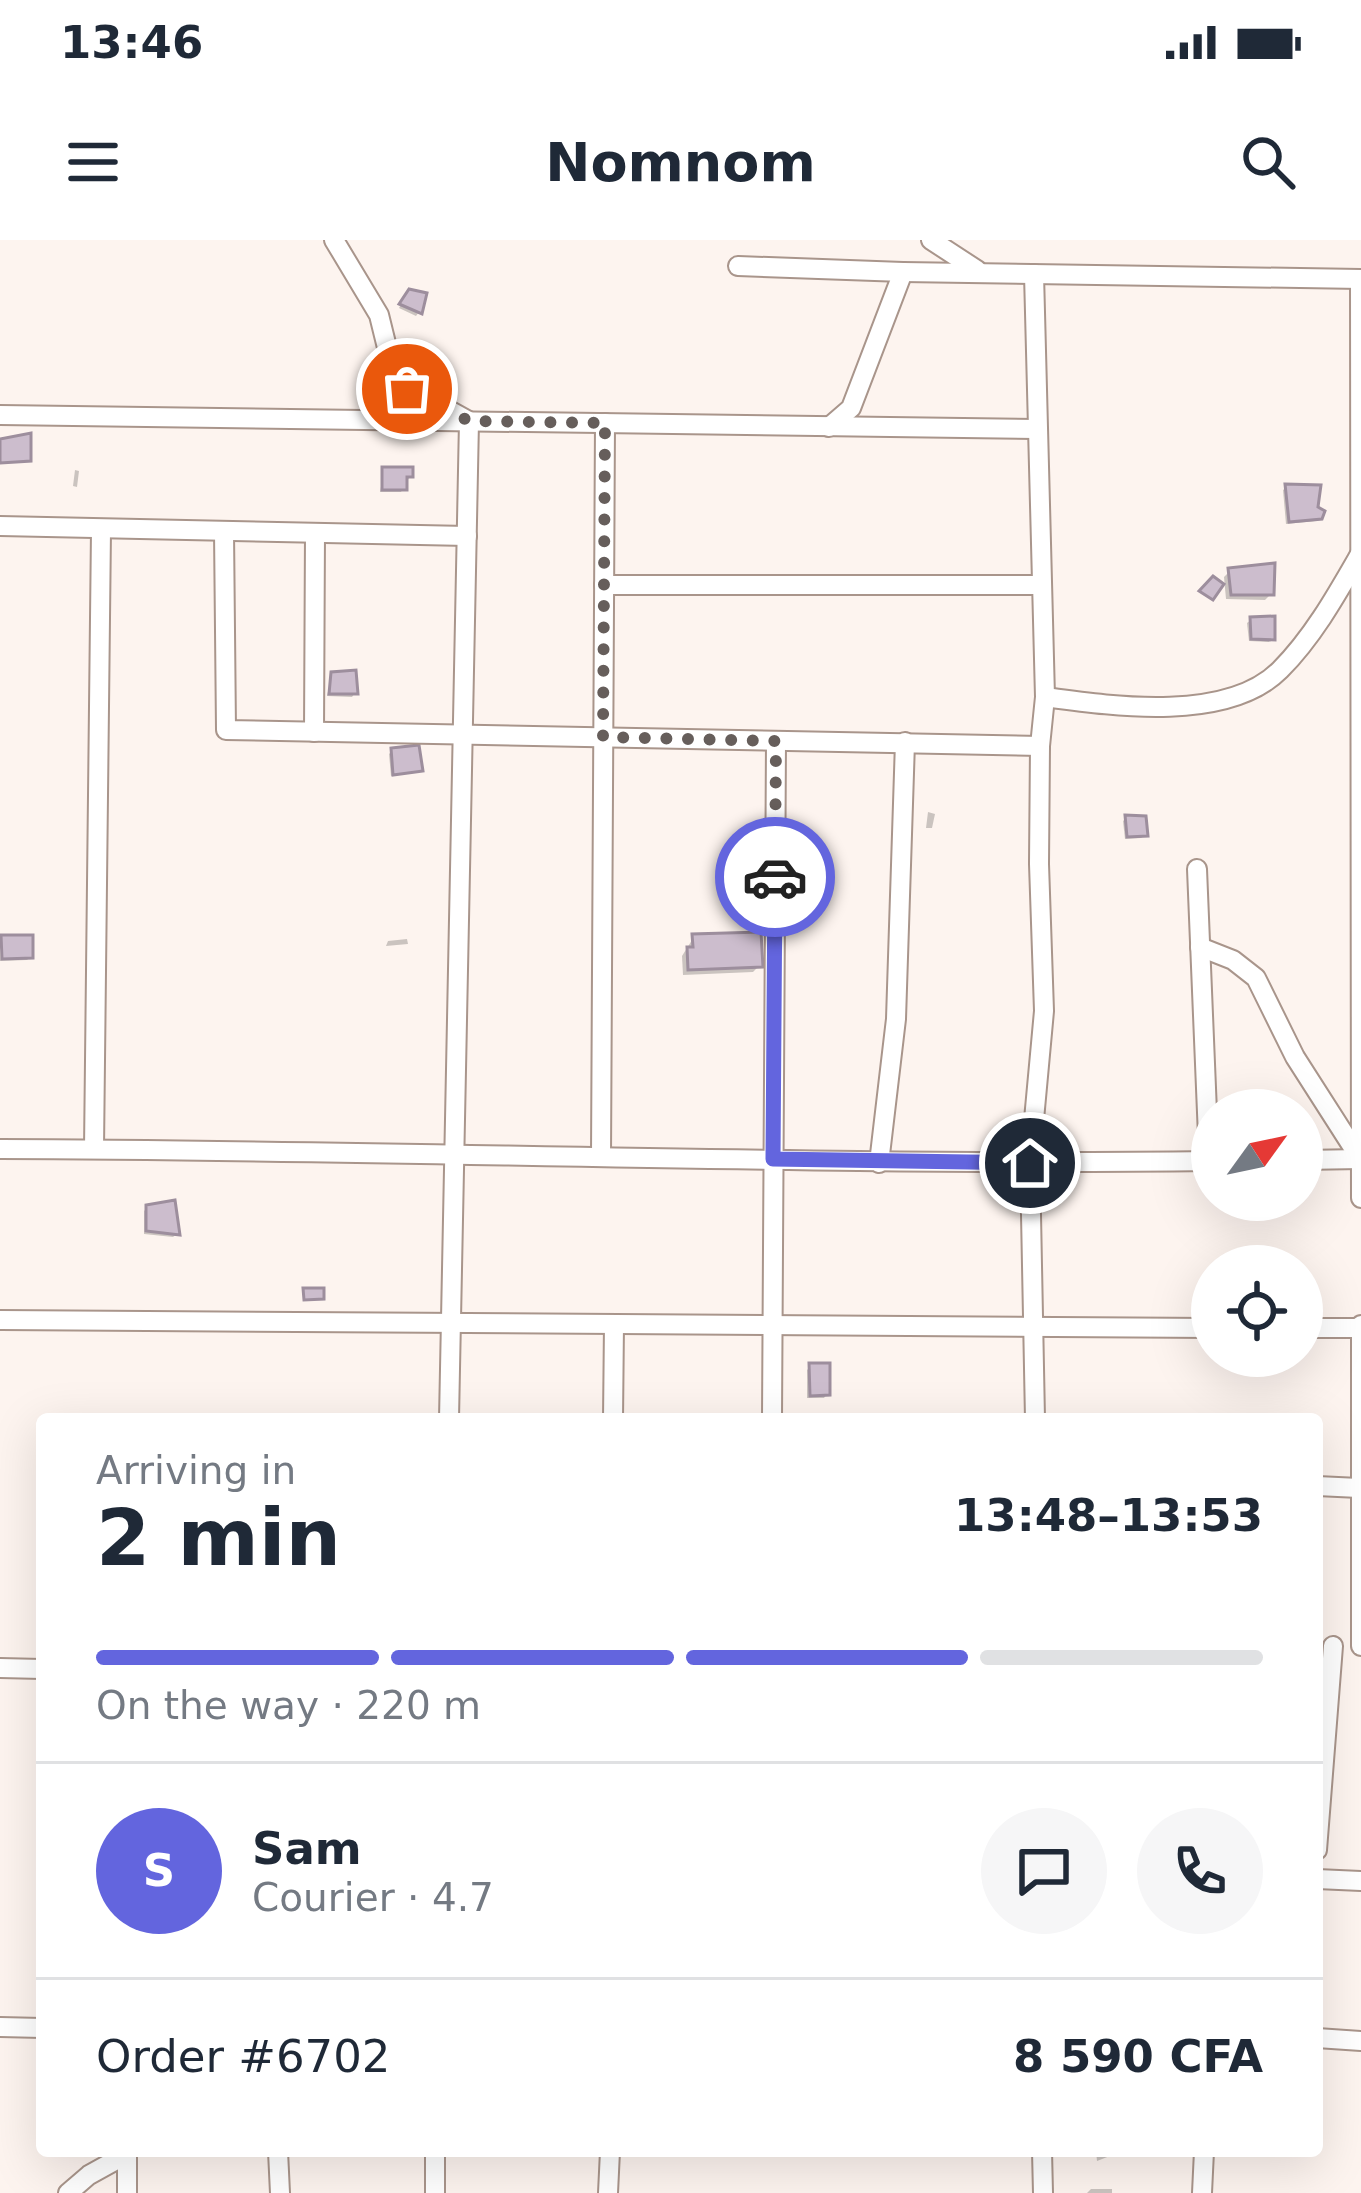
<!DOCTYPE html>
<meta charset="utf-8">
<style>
:root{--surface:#fff;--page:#f6f6f7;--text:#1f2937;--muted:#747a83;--line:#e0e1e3;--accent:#6365de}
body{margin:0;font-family:"DejaVu Sans",sans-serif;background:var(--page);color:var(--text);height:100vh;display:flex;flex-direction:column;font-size:45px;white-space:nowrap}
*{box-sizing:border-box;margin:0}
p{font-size:39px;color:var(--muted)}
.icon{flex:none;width:66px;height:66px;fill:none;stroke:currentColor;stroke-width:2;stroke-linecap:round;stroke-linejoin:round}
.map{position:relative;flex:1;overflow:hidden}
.drawer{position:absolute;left:36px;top:1173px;width:1287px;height:744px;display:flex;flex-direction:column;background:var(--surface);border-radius:12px;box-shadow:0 12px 48px #0002}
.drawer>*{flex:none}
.needle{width:78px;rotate:57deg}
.controls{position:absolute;left:1191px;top:849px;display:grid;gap:24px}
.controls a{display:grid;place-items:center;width:132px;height:132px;border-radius:50%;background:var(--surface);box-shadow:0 12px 48px #0002;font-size:60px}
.pin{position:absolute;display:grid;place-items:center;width:102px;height:102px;color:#fff;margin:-51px;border:6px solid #fff;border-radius:50%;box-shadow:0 3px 12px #0007}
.courier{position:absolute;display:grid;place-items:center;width:120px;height:120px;margin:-60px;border:9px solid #6365de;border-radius:50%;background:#fff;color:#222;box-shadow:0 3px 15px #0007}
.summary em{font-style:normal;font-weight:600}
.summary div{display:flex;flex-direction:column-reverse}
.summary{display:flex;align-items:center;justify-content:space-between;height:204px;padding:0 60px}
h1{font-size:78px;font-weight:600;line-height:90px}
.bar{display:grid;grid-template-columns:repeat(4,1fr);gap:18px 12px;align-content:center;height:144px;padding:0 60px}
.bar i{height:15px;border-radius:9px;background:var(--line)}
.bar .on{background:var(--accent)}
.bar p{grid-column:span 4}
.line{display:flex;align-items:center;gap:30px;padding:0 60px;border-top:3px solid var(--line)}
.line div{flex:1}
.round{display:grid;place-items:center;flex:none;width:126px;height:126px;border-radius:63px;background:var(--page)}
.status{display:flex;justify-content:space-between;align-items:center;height:84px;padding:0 60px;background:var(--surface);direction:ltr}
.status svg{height:33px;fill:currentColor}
header{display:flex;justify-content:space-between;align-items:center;height:156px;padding:0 60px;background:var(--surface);font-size:54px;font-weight:600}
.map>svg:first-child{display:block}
</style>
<div class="status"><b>13:46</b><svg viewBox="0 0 49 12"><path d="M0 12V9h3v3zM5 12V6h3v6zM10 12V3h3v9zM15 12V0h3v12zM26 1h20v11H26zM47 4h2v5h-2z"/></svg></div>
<header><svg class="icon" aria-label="menu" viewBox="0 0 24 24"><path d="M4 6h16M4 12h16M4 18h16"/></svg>Nomnom<svg class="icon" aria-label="search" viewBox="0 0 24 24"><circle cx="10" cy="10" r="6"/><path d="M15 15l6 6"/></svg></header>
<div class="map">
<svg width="1361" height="1953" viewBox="0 0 1361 1953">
<rect width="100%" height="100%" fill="#fdf4ef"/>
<!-- shadow -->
<g fill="#0003">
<path d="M406 56 419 72 416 76 399 68Z"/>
<path d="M75 230 79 231 77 247 73 246Z"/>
<path d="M384 230 410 236 401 252H380Z"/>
<path d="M1287 247 1315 268 1320 277 1316 281 1286 284 1283 250Z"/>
<path d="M1230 331 1271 354 1265 360 1226 359 1224 337Z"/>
<path d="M1251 380 1272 398 1269 402 1249 401 1247 383Z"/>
<path d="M332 435 355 453 352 457 327 456Z"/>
<path d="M392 511 420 530 391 536 389 514Z"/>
<path d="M928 572 935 574 932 588H926Z"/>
<path d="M1126 578 1145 595 1141 598 1125 599 1123 581Z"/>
<path d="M694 697 759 726 753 732 683 735 682 716Z"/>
<path d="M2 698 30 717 27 720 0 721Z"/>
<path d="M407 699 408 704 386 706 388 701Z"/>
<path d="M147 968 177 994 173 997 144 994V971Z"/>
<path d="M811 1126 827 1154 824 1158H807V1130Z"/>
<path d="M1096 1911H1120V1912L1097 1921Z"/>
<path d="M1091 1949H1112V1953H1087Z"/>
</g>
<!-- building -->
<g fill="#ccbdcd" stroke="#9d8e9d" stroke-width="3">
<path d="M409 49 427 53 422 74 399 64Z"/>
<path d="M31 193V221L0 223V199Z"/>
<path d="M382 227H413V237H407V250H382Z"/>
<path d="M1285 244 1321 245 1318 267 1325 271 1322 279 1289 282Z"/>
<path d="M1275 323 1274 355H1231L1228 328Z"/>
<path d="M1213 336 1224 344 1213 360 1199 351Z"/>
<path d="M1275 376V400L1251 399 1250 377Z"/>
<path d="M356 430 358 454H329L331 432Z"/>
<path d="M419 505 423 531 393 535 391 508Z"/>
<path d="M1125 575 1146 576 1148 596 1127 597Z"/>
<path d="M761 692 763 727 688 730 687 707H693L692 694Z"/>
<path d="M1 695H33V718L2 719Z"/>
<path d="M175 960 180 995 146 991V965Z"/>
<path d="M303 1048H324V1059L304 1060Z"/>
<path d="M809 1123H830V1155L810 1156Z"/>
</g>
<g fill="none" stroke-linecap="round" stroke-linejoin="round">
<defs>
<g id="minor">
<path d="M334 0 379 75 395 140 469 181 449 1179"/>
<path d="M931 0 977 30"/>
<path d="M738 26 903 32 1361 39"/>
<path d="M1034 34 1045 457 1040 506 1039 624 1044 771 1030 923 1035 1179"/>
<path d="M1360 39 1361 958"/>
<path d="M0 175 1037 189"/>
<path d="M829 187 851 168 903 32"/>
<path d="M0 286 467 296"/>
<path d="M224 291 226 490 1040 506"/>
<path d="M604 345H1039"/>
<path d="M1045 457C1111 466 1227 483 1280 430 1313 397 1337 354 1360 314"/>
<path d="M314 492 315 293"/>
<path d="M1197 629 1209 921"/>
<path d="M1200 707 1233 720 1256 738 1295 817 1359 917"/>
<path d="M0 909C404 910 808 926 1212 921"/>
<path d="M94 909 101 290"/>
<path d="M601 916 605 183"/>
<path d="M1302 920 1361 919"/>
<path d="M879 923 896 779 905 502"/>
<path d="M0 1080 1212 1088"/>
<path d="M1302 1088H1361"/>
<path d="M613 1179 614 1084"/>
<path d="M772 1179 776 501"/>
<path d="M1317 1246 1359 1248"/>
<path d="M1361 1406V1085"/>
<path d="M0 1428 42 1429"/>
<path d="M1317 1610 1333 1406"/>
<path d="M1317 1639 1361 1641"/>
<path d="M0 1787 42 1788"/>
<path d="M1317 1798 1361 1801"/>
<path d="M278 1911 280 1953"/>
<path d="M1042 1911 1043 1953"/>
<path d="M68 1953 89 1935 127 1914"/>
<path d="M127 1953V1911"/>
<path d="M435 1953V1911"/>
<path d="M608 1953 610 1911"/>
<path d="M1202 1953 1204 1911"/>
</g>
</defs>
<!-- minor casing -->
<use href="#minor" stroke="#a9958b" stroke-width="22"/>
<!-- minor -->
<use href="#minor" stroke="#fff" stroke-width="18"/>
</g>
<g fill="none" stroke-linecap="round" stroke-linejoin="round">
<!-- done -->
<path stroke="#665e5b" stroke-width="12" stroke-dasharray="0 21.6" d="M407 149 469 181 605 183 603 497 776 501 775 637"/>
<!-- route -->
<path stroke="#6365de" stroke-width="15" d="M775 637 773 919 1030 923"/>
</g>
</svg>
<div class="controls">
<a><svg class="needle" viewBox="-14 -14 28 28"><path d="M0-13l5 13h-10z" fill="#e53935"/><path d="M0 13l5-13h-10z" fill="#747a83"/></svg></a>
<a><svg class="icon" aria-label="locate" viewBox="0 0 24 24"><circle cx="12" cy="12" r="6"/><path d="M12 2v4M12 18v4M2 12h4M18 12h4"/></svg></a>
</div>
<div class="pin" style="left:407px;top:149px;background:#ea580c"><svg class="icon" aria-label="bag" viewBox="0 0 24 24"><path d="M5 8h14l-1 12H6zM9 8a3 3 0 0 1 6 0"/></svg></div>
<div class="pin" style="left:1030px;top:923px;background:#1f2937"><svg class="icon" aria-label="home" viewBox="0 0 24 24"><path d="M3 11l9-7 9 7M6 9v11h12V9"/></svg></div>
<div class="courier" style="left:775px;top:637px"><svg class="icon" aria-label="car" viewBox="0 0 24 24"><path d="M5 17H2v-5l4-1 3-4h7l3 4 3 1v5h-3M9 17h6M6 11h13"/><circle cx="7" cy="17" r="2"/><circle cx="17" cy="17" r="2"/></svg></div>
<section class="drawer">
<div class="summary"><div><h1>2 min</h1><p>Arriving in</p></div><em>13:48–13:53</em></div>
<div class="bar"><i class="on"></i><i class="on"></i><i class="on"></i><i></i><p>On the way · 220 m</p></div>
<div class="line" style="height:216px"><b class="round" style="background:var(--accent);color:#fff">S</b><div><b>Sam</b><p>Courier · 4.7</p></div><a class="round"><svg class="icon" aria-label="chat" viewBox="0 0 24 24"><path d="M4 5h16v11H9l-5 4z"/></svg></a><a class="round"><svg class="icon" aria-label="phone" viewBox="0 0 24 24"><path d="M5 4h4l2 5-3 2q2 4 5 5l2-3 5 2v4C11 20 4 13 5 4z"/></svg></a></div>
<div class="line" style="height:156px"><div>Order #6702</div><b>8 590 CFA</b></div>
</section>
</div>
